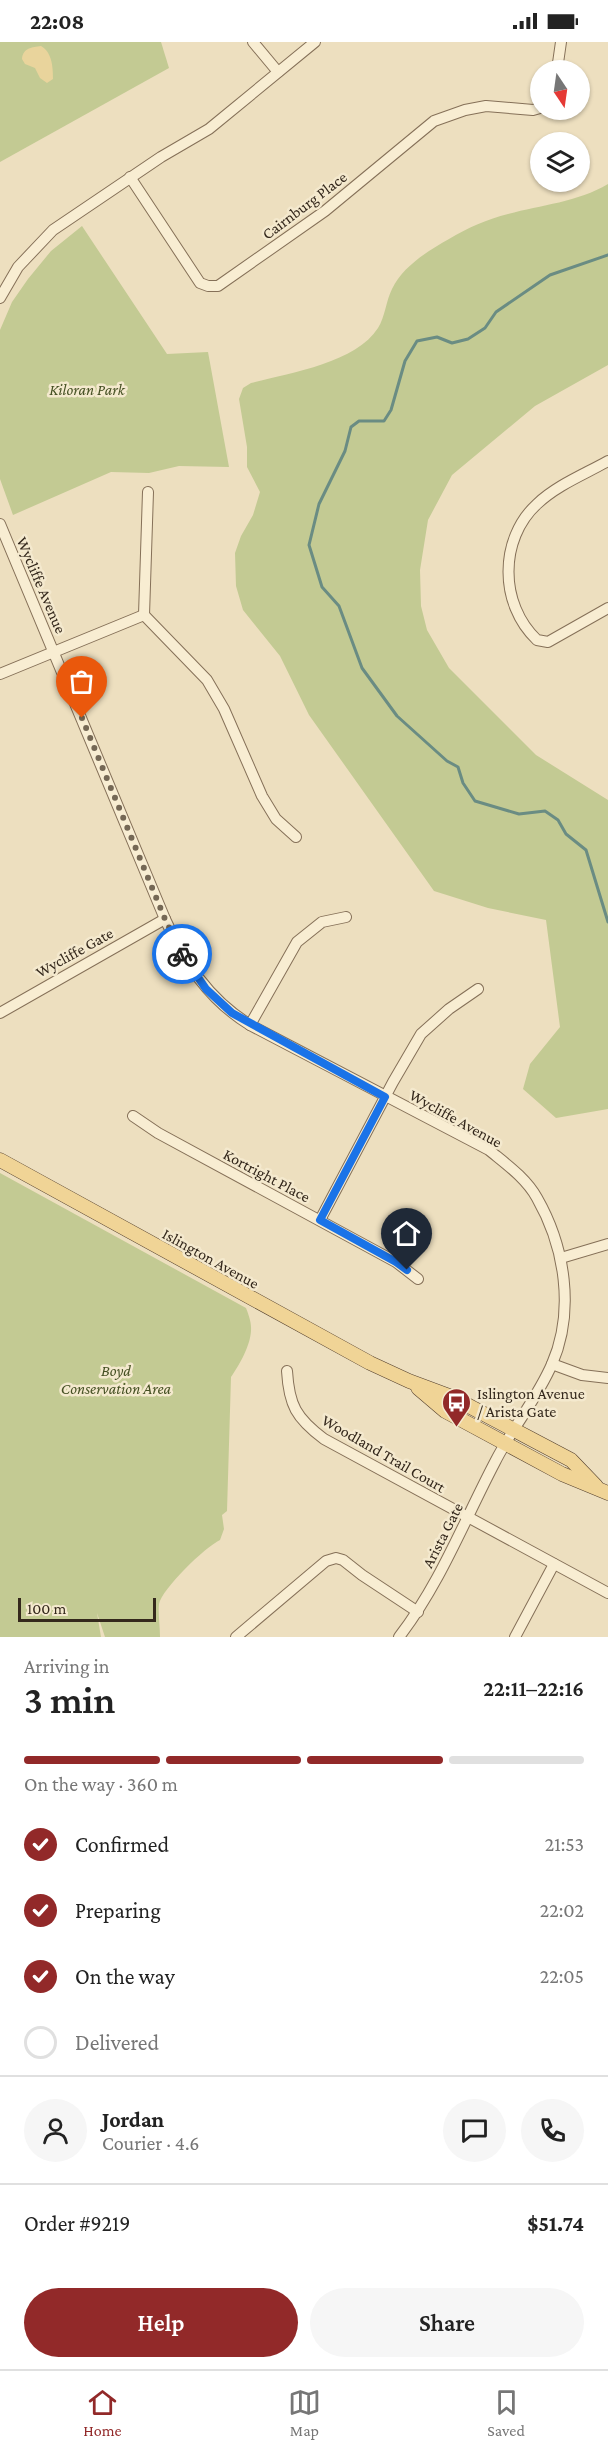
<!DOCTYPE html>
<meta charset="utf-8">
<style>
:root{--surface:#fff;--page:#f6f6f6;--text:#222;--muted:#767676;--line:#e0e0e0;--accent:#922929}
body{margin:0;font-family:"Crimson Pro",serif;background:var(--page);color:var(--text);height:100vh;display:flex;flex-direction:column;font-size:22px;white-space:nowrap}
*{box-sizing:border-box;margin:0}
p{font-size:20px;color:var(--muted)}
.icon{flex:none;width:33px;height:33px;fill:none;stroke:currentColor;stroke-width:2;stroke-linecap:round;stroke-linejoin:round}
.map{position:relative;height:1595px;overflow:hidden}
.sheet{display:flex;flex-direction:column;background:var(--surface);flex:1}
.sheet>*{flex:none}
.needle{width:39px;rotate:167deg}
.tools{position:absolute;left:530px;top:18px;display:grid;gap:12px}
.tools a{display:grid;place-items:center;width:60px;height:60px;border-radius:50%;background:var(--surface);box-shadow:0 2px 4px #0004;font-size:30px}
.scale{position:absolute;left:18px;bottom:15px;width:138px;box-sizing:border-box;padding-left:6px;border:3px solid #34281c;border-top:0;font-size:16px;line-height:21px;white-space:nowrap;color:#34281c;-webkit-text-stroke:4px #f4e9ce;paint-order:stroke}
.pin{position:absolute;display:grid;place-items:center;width:51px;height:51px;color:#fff;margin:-62px -26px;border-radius:50% 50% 50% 0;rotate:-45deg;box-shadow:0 0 6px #0007}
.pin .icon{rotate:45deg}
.courier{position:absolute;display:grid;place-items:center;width:60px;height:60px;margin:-30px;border:4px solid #1a73e8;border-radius:50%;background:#fff;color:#222;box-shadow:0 2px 8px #0007}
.summary em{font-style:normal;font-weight:600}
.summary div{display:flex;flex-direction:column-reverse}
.summary{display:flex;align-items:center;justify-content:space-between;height:102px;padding:0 24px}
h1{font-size:39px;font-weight:600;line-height:45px}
.bar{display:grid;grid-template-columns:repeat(4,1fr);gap:9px 6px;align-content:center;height:72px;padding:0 24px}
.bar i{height:8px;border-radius:4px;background:var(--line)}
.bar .active{background:var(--accent)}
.bar p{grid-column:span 4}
.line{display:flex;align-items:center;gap:15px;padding:0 24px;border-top:2px solid var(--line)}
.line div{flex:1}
.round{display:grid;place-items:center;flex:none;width:63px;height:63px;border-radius:32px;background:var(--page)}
ol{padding:0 24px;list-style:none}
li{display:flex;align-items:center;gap:18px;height:66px}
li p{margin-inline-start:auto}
li .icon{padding:6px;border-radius:50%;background:var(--accent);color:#fff;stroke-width:4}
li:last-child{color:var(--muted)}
li i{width:33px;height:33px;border:3px solid var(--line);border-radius:50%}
.cta{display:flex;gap:12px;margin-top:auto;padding:12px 24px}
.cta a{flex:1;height:69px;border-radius:36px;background:var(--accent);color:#fff;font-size:24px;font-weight:600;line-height:69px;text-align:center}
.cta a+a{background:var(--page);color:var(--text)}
.status{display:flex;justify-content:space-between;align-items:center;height:42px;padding:0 30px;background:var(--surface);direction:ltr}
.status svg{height:16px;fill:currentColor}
.dock{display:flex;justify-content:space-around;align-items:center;height:84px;border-top:2px solid var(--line);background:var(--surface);font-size:16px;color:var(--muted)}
.dock a{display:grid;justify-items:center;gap:3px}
.dock .active{color:var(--accent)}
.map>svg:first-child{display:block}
</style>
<div class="status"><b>22:08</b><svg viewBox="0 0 49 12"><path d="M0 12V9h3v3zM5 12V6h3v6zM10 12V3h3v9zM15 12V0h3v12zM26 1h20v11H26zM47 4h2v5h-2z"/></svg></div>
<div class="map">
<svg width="608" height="1595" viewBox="0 0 608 1595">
<rect width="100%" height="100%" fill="#eddfbf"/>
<!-- green -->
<g fill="#c3ca93">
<path d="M0 0H161L169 26 0 120Z"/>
<path d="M608 142V323L535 364 452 433 428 478 420 528 421 564 427 588 449 626 536 713 608 758V1067L556 1076 523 1047 530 1022 560 985 546 878 488 866 434 849 309 673 280 614 243 568 236 544 235 511 241 494 253 473 260 450 247 425V405L239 357 243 346 251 341C289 331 356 321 378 286 385 275 386 259 392 247 403 224 428 209 449 197 467 186 488 177 508 172 541 163 578 160 608 142Z"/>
<path d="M82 184 167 312 208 310 229 425 179 424 149 431 111 430 13 473 0 437V288L12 260 28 237 51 209Z"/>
<path d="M0 1131 246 1266C248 1271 251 1279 251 1285 252 1301 240 1322 231 1335L227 1469 222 1473 224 1487 220 1498C205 1505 162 1547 159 1562 158 1572 160 1584 160 1595H105L97 1571 101 1595H0Z"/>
</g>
<!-- sand -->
<path fill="#e9d49c" d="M41 4C52 10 53 25 53 37L47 41 40 36 35 26 25 22 22 17C23 6 32 5 41 4Z"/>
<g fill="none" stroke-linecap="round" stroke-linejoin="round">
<!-- stream -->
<path stroke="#6a8c83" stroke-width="3" d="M608 213 550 233 496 270 485 286 468 297 452 301 437 295 417 299 405 319 391 368 384 379H359L351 385 345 409 319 462 309 503 322 545 339 564 362 626 397 674 447 719 458 725 463 741 475 759 519 772 545 769 558 778 566 792 586 808 608 880"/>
<defs>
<g id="minor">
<path d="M253 0 278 30"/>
<path d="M557 28 561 0"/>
<path d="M130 135 200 241 208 244H218L325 169 434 79 465 68 486 64 533 68 540 66"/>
<path d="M0 256 18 225 53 188 161 115 209 87 315 0"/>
<path d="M608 419C585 432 557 443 537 462 499 497 499 562 537 598L548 600 608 566"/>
<path d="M0 482 165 877C185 921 208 957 250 983L489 1108C506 1122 526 1136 537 1156 565 1205 575 1269 552 1322 537 1357 512 1386 495 1420 464 1479 440 1542 399 1595"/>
<path d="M144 573 207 638 224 667 262 754 276 777 296 795"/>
<path d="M144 573 148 450"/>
<path d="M0 632 144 573"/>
<path d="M0 971 165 877"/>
<path d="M250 983 297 900 322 880 346 875"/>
<path d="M133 1074 158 1091 396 1220 418 1237"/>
<path d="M320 1178 393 1040 421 992 449 967 478 947"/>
<path d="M561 1216 608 1202"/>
<path d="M552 1322 582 1333 608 1336"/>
<path d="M287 1329C289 1363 296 1376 324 1397L608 1551"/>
<path d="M236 1595 326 1519 336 1516 343 1518 362 1533 418 1570"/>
<path d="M515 1595 554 1522"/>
</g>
<g id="major">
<path d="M0 1118 370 1321 409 1339 452 1355 535 1399 571 1418 596 1444"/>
<path d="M418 1346 445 1369 562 1432 608 1451"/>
</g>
</defs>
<!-- minor casing -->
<use href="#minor" stroke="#857058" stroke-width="12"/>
<!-- major casing -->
<use href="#major" stroke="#523e2c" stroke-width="15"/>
<!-- minor -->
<use href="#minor" stroke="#f8edd2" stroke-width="10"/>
<!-- major -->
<use href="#major" stroke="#f0d496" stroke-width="14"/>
</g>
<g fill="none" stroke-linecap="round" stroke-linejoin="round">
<!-- done -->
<path stroke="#756855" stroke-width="6" stroke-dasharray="0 10.8" d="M82 676 165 877 182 912"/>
<!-- route -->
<path stroke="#1a73e8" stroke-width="8" d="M182 912 206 947 232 971 385 1055 320 1178 396 1220 407 1228"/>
</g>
<!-- icons -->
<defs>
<symbol id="bus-pin" viewBox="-11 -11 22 30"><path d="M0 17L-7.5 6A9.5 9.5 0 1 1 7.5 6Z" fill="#922929" stroke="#f4e9ce"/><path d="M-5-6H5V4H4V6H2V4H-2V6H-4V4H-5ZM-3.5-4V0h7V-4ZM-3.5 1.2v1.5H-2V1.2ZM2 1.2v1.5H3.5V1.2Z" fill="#fff"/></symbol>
</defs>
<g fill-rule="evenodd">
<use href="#bus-pin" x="440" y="1344" width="33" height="45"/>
</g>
<g text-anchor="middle" stroke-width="5" stroke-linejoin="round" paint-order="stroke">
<!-- street labels -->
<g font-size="16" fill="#34281c" stroke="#f4e9ce">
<text transform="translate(304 163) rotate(-37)" y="6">Cairnburg Place</text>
<text transform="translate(42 543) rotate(67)" y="6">Wycliffe Avenue</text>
<text transform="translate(74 910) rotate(-29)" y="6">Wycliffe Gate</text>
<text transform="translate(456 1076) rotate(29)" y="6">Wycliffe Avenue</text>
<text transform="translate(267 1133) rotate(28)" y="6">Kortright Place</text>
<text transform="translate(211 1216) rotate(29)" y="6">Islington Avenue</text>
<text transform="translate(384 1411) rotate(30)" y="6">Woodland Trail Court</text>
<text transform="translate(442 1493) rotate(-63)" y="6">Arista Gate</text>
</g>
<!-- park labels -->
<g font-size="16" font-style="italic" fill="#455023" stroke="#f4e9ce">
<text x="87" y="353">Kiloran Park</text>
<text x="116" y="1334">Boyd<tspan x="116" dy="18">Conservation Area</tspan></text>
</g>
<!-- poi labels -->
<g font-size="16" fill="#34281c" stroke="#f4e9ce" text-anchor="start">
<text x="477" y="1357">Islington Avenue<tspan x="477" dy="18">/ Arista Gate</tspan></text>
</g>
</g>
</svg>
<div class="tools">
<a><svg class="needle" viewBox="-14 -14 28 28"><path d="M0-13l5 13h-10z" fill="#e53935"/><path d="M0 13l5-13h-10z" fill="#767676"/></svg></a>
<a><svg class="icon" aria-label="layers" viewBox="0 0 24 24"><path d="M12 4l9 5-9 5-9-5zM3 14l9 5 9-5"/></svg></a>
</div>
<div class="scale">100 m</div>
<div class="pin" style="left:82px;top:676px;background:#ea580c"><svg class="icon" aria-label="bag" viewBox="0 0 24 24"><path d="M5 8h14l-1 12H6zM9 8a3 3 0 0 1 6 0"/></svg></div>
<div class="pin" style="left:407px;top:1228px;background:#1f2937"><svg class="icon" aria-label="home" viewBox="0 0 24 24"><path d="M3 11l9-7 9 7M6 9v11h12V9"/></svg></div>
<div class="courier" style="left:182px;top:912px"><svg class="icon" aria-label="bike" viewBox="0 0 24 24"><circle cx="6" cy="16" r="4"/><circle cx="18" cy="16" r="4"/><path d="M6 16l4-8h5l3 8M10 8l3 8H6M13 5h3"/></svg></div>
</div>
<section class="sheet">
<div class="summary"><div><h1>3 min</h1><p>Arriving in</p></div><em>22:11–22:16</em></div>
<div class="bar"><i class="active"></i><i class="active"></i><i class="active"></i><i></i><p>On the way · 360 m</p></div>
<ol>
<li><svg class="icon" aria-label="check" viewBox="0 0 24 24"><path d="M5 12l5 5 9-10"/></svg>Confirmed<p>21:53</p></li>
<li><svg class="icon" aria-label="check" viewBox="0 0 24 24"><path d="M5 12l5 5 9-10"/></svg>Preparing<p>22:02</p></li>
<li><svg class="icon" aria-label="check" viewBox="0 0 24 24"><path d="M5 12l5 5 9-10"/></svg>On the way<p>22:05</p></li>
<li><i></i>Delivered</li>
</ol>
<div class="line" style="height:108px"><a class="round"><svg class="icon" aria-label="person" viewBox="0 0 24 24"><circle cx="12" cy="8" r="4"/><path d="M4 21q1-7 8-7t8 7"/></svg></a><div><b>Jordan</b><p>Courier · 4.6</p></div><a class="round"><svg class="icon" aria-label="chat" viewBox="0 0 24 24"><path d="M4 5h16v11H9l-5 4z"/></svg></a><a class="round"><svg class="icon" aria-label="phone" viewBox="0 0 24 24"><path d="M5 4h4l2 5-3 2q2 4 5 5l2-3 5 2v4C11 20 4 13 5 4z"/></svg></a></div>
<div class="line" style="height:78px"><div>Order #9219</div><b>$51.74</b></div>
<div class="cta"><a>Help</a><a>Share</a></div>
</section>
<nav class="dock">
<a class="active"><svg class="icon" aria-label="home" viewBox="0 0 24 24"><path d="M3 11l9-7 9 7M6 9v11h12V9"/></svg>Home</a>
<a><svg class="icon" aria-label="map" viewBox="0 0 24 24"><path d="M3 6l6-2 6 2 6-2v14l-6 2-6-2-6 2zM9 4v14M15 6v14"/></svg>Map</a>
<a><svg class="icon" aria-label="saved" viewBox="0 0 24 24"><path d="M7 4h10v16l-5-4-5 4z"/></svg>Saved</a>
</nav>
